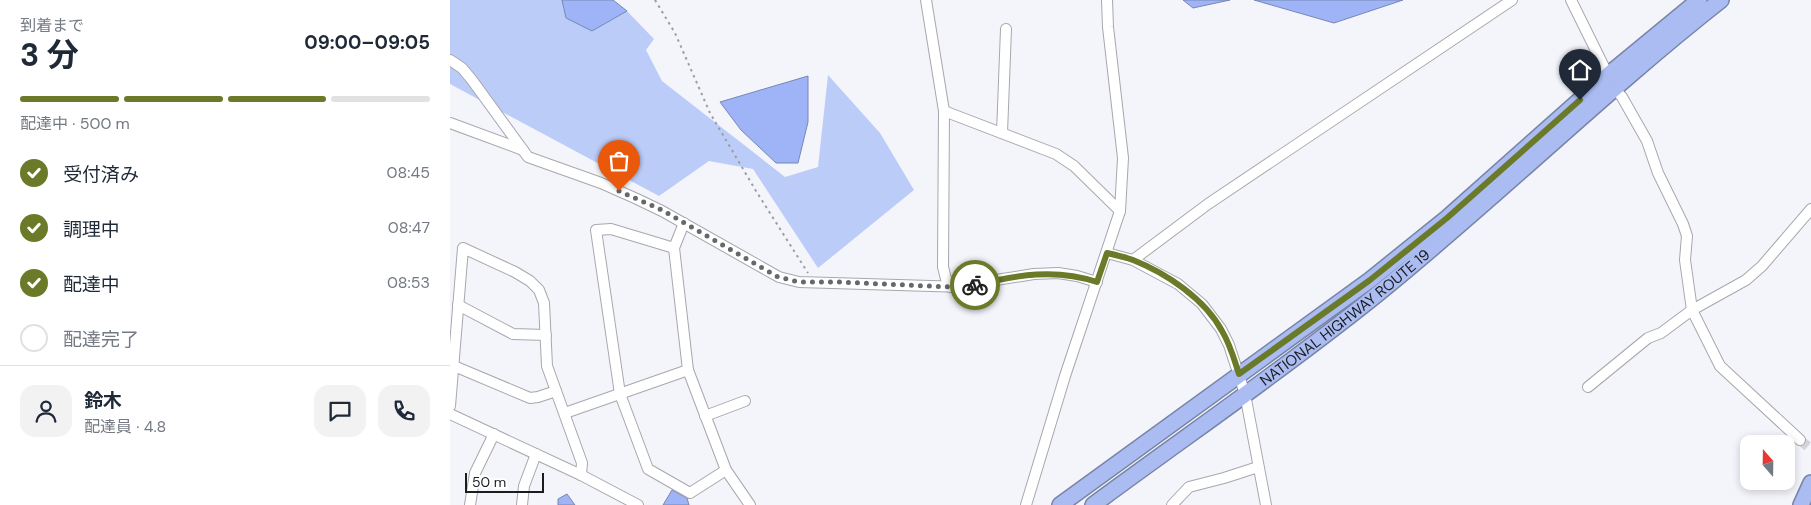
<!DOCTYPE html>
<html lang="ja">
<meta charset="utf-8">
<style>
:root{--surface:#fff;--page:#f2f2f3;--text:#1f2937;--muted:#747a83;--line:#e0e1e3;--accent:#6a7a28}
body{margin:0;font-family:"DM Sans","Noto Sans JP",sans-serif;background:var(--page);color:var(--text);height:100vh;display:flex;flex-direction:column;font-size:19px;white-space:nowrap}
*{box-sizing:border-box;margin:0}
p{font-size:16px;color:var(--muted)}
.icon{flex:none;width:28px;height:28px;fill:none;stroke:currentColor;stroke-width:2;stroke-linecap:round;stroke-linejoin:round}
.map{position:relative;flex:1;overflow:hidden}
.panel{display:flex;flex-direction:column;background:var(--surface);width:450px}
.panel>*{flex:none}
.needle{width:32px;rotate:340deg}
.controls{position:absolute;left:1290px;top:435px;display:grid;gap:10px}
.controls a{display:grid;place-items:center;width:55px;height:55px;border-radius:10px;background:var(--surface);box-shadow:0 2px 8px #0003;font-size:25px}
.scale{position:absolute;left:15px;bottom:12px;width:79px;box-sizing:border-box;padding-left:5px;border:2px solid #1b1c1e;border-top:0;font-size:14px;line-height:18px;white-space:nowrap;color:#1b1c1e;-webkit-text-stroke:4px #fff;paint-order:stroke}
.pin{position:absolute;display:grid;place-items:center;width:42px;height:42px;color:#fff;margin:-51px -21px;border-radius:50% 50% 50% 0;rotate:-45deg;box-shadow:0 0 5px #0007}
.pin .icon{rotate:45deg}
.courier{position:absolute;display:grid;place-items:center;width:50px;height:50px;margin:-25px;border:4px solid #6a7a28;border-radius:50%;background:#fff;color:#222;box-shadow:0 1px 6px #0007}
.headline em{font-style:normal;font-weight:700}
.headline div{display:flex;flex-direction:column-reverse}
.headline{display:flex;align-items:center;justify-content:space-between;height:85px;padding:0 20px}
h1{font-size:32px;font-weight:700;line-height:38px}
.bar{display:grid;grid-template-columns:repeat(4,1fr);gap:8px 5px;align-content:center;height:60px;padding:0 20px}
.bar i{height:6px;border-radius:4px;background:var(--line)}
.bar .selected{background:var(--accent)}
.bar p{grid-column:span 4}
.line{display:flex;align-items:center;gap:12px;padding:0 20px;border-top:1px solid var(--line)}
.line div{flex:1}
.round{display:grid;place-items:center;flex:none;width:52px;height:52px;border-radius:15px;background:var(--page)}
ol{padding:0 20px;list-style:none}
li{display:flex;align-items:center;gap:15px;height:55px}
li p{margin-inline-start:auto}
li .icon{padding:5px;border-radius:50%;background:var(--accent);color:#fff;stroke-width:4}
li:last-child{color:var(--muted)}
li i{width:28px;height:28px;border:2px solid var(--line);border-radius:50%}
main{display:flex;flex:1;min-height:0}
.map>svg:first-child{display:block}
</style>
<main>
<section class="panel">
<div class="headline"><div><h1>3 分</h1><p>到着まで</p></div><em>09:00–09:05</em></div>
<div class="bar"><i class="selected"></i><i class="selected"></i><i class="selected"></i><i></i><p>配達中 · 500 m</p></div>
<ol>
<li><svg class="icon" aria-label="check" viewBox="0 0 24 24"><path d="M5 12l5 5 9-10"/></svg>受付済み<p>08:45</p></li>
<li><svg class="icon" aria-label="check" viewBox="0 0 24 24"><path d="M5 12l5 5 9-10"/></svg>調理中<p>08:47</p></li>
<li><svg class="icon" aria-label="check" viewBox="0 0 24 24"><path d="M5 12l5 5 9-10"/></svg>配達中<p>08:53</p></li>
<li><i></i>配達完了</li>
</ol>
<div class="line" style="height:90px"><a class="round"><svg class="icon" aria-label="person" viewBox="0 0 24 24"><circle cx="12" cy="8" r="4"/><path d="M4 21q1-7 8-7t8 7"/></svg></a><div><b>鈴木</b><p>配達員 · 4.8</p></div><a class="round"><svg class="icon" aria-label="chat" viewBox="0 0 24 24"><path d="M4 5h16v11H9l-5 4z"/></svg></a><a class="round"><svg class="icon" aria-label="phone" viewBox="0 0 24 24"><path d="M5 4h4l2 5-3 2q2 4 5 5l2-3 5 2v4C11 20 4 13 5 4z"/></svg></a></div>
</section>
<div class="map">
<svg width="1361" height="505" viewBox="0 0 1361 505">
<rect width="100%" height="100%" fill="#f4f5fb"/>
<!-- green -->
<path fill="#bcccf8" d="M0 0H112L116 18 142 31 177 11 204 39 196 50 212 81 335 177 368 167 378 75 430 133 464 190 368 268 303 169 259 161 209 196 0 84Z"/>
<!-- water -->
<g fill="#9eb4f6" stroke="#7786b5">
<path d="M112 0H163L177 11 142 31 116 18Z"/>
<path d="M733 0H780L743 8Z"/>
<path d="M804 0H953L884 23Z"/>
<path d="M358 76V122L348 163H326L291 130 270 102Z"/>
<path d="M222 490 237 498 239 505H213Z"/>
<path d="M117 494 125 505H108V499Z"/>
</g>
<g fill="none" stroke-linecap="round" stroke-linejoin="round">
<!-- minor-tunnel -->
<path stroke="#d3d4da" stroke-width="10" stroke-dasharray="10 5" stroke-linecap="butt" d="M1350 440 1361 449"/>
<defs>
<g id="minor">
<path d="M476 0 494 111 493 267 496 279 501 287"/>
<path d="M1121 0 1158 75"/>
<path d="M0 60 12 68 22 80 78 157 151 183 187 199 212 211 329 277 349 282 514 287 546 280 584 274 608 273 627 276 647 282"/>
<path d="M1164 88 1172 97 1197 141 1208 173 1233 224 1237 236 1235 260 1242 310 1270 366 1350 440"/>
<path d="M494 111 606 154 624 166 670 211"/>
<path d="M0 123 73 150"/>
<path d="M552 133 556 29"/>
<path d="M224 248 161 229 146 230 170 394 198 469 240 493 276 470 238 370"/>
<path d="M657 253 683 260 728 284 752 304 771 329 779 345 795 394 816 505"/>
<path d="M683 260 758 204 1062 0"/>
<path d="M8 305 63 334 96 335"/>
<path d="M4 366 80 398 88 397 106 391"/>
<path d="M1138 387 1198 338 1211 333 1242 310 1296 280 1312 266 1361 209"/>
<path d="M0 406 13 248 65 272 80 281 89 290 94 303 97 366 132 463 131 475"/>
<path d="M115 413 238 370 224 248 234 223"/>
<path d="M0 414 131 475 188 505"/>
<path d="M255 416 295 401"/>
<path d="M276 470 300 505"/>
<path d="M20 505 25 473 44 434"/>
<path d="M72 505 74 486 86 454"/>
<path d="M576 505 615 376 670 211 673 158 658 27 657 0"/>
<path d="M722 505 739 487 774 478 808 467"/>
</g>
<g id="highway">
<path d="M610 505 920 280 997 218 1158 75 1249 0"/>
<path id="s1" d="M643 505C735 437 830 372 920 300 1040 204 1150 95 1271 0"/>
<path d="M1351 505 1361 483"/>
</g>
</defs>
<!-- minor casing -->
<use href="#minor" stroke="#a7a8ad" stroke-width="12"/>
<!-- highway casing -->
<use href="#highway" stroke="#7884a7" stroke-width="18"/>
<!-- path -->
<path stroke="#9c9da2" stroke-width="2" stroke-dasharray="2.5 4" stroke-linecap="butt" d="M205 0 225 33 260 113 306 191 358 273"/>
<!-- minor -->
<use href="#minor" stroke="#fff" stroke-width="10"/>
<!-- highway -->
<use href="#highway" stroke="#aabcf1" stroke-width="15"/>
</g>
<g fill="none" stroke-linecap="round" stroke-linejoin="round">
<!-- done -->
<path stroke="#67686b" stroke-width="5" stroke-dasharray="0 9" d="M169 191 212 210 328 277 349 282H389L501 287H514L525 285"/>
<!-- route -->
<path stroke="#6a7a28" stroke-width="6" d="M525 285C568 275 605 268 647 282L657 253C666 255 675 257 683 260 716 273 755 299 772 331 780 344 784 359 789 374L920 280 997 218 1130 100"/>
</g>
<g text-anchor="middle" stroke-width="5" stroke-linejoin="round" paint-order="stroke">
<!-- street labels -->
<g font-size="15" fill="#1b1c1e" stroke="#fff">
<text dy="5" stroke="none"><textPath href="#s1" startOffset="314">NATIONAL HIGHWAY ROUTE 19</textPath></text>
</g>
</g>
</svg>
<div class="controls">
<a><svg class="needle" viewBox="-14 -14 28 28"><path d="M0-13l5 13h-10z" fill="#e53935"/><path d="M0 13l5-13h-10z" fill="#747a83"/></svg></a>
</div>
<div class="scale">50 m</div>
<div class="pin" style="left:169px;top:191px;background:#ea580c"><svg class="icon" aria-label="bag" viewBox="0 0 24 24"><path d="M5 8h14l-1 12H6zM9 8a3 3 0 0 1 6 0"/></svg></div>
<div class="pin" style="left:1130px;top:100px;background:#1f2937"><svg class="icon" aria-label="home" viewBox="0 0 24 24"><path d="M3 11l9-7 9 7M6 9v11h12V9"/></svg></div>
<div class="courier" style="left:525px;top:285px"><svg class="icon" aria-label="bike" viewBox="0 0 24 24"><circle cx="6" cy="16" r="4"/><circle cx="18" cy="16" r="4"/><path d="M6 16l4-8h5l3 8M10 8l3 8H6M13 5h3"/></svg></div>
</div>
</main>
